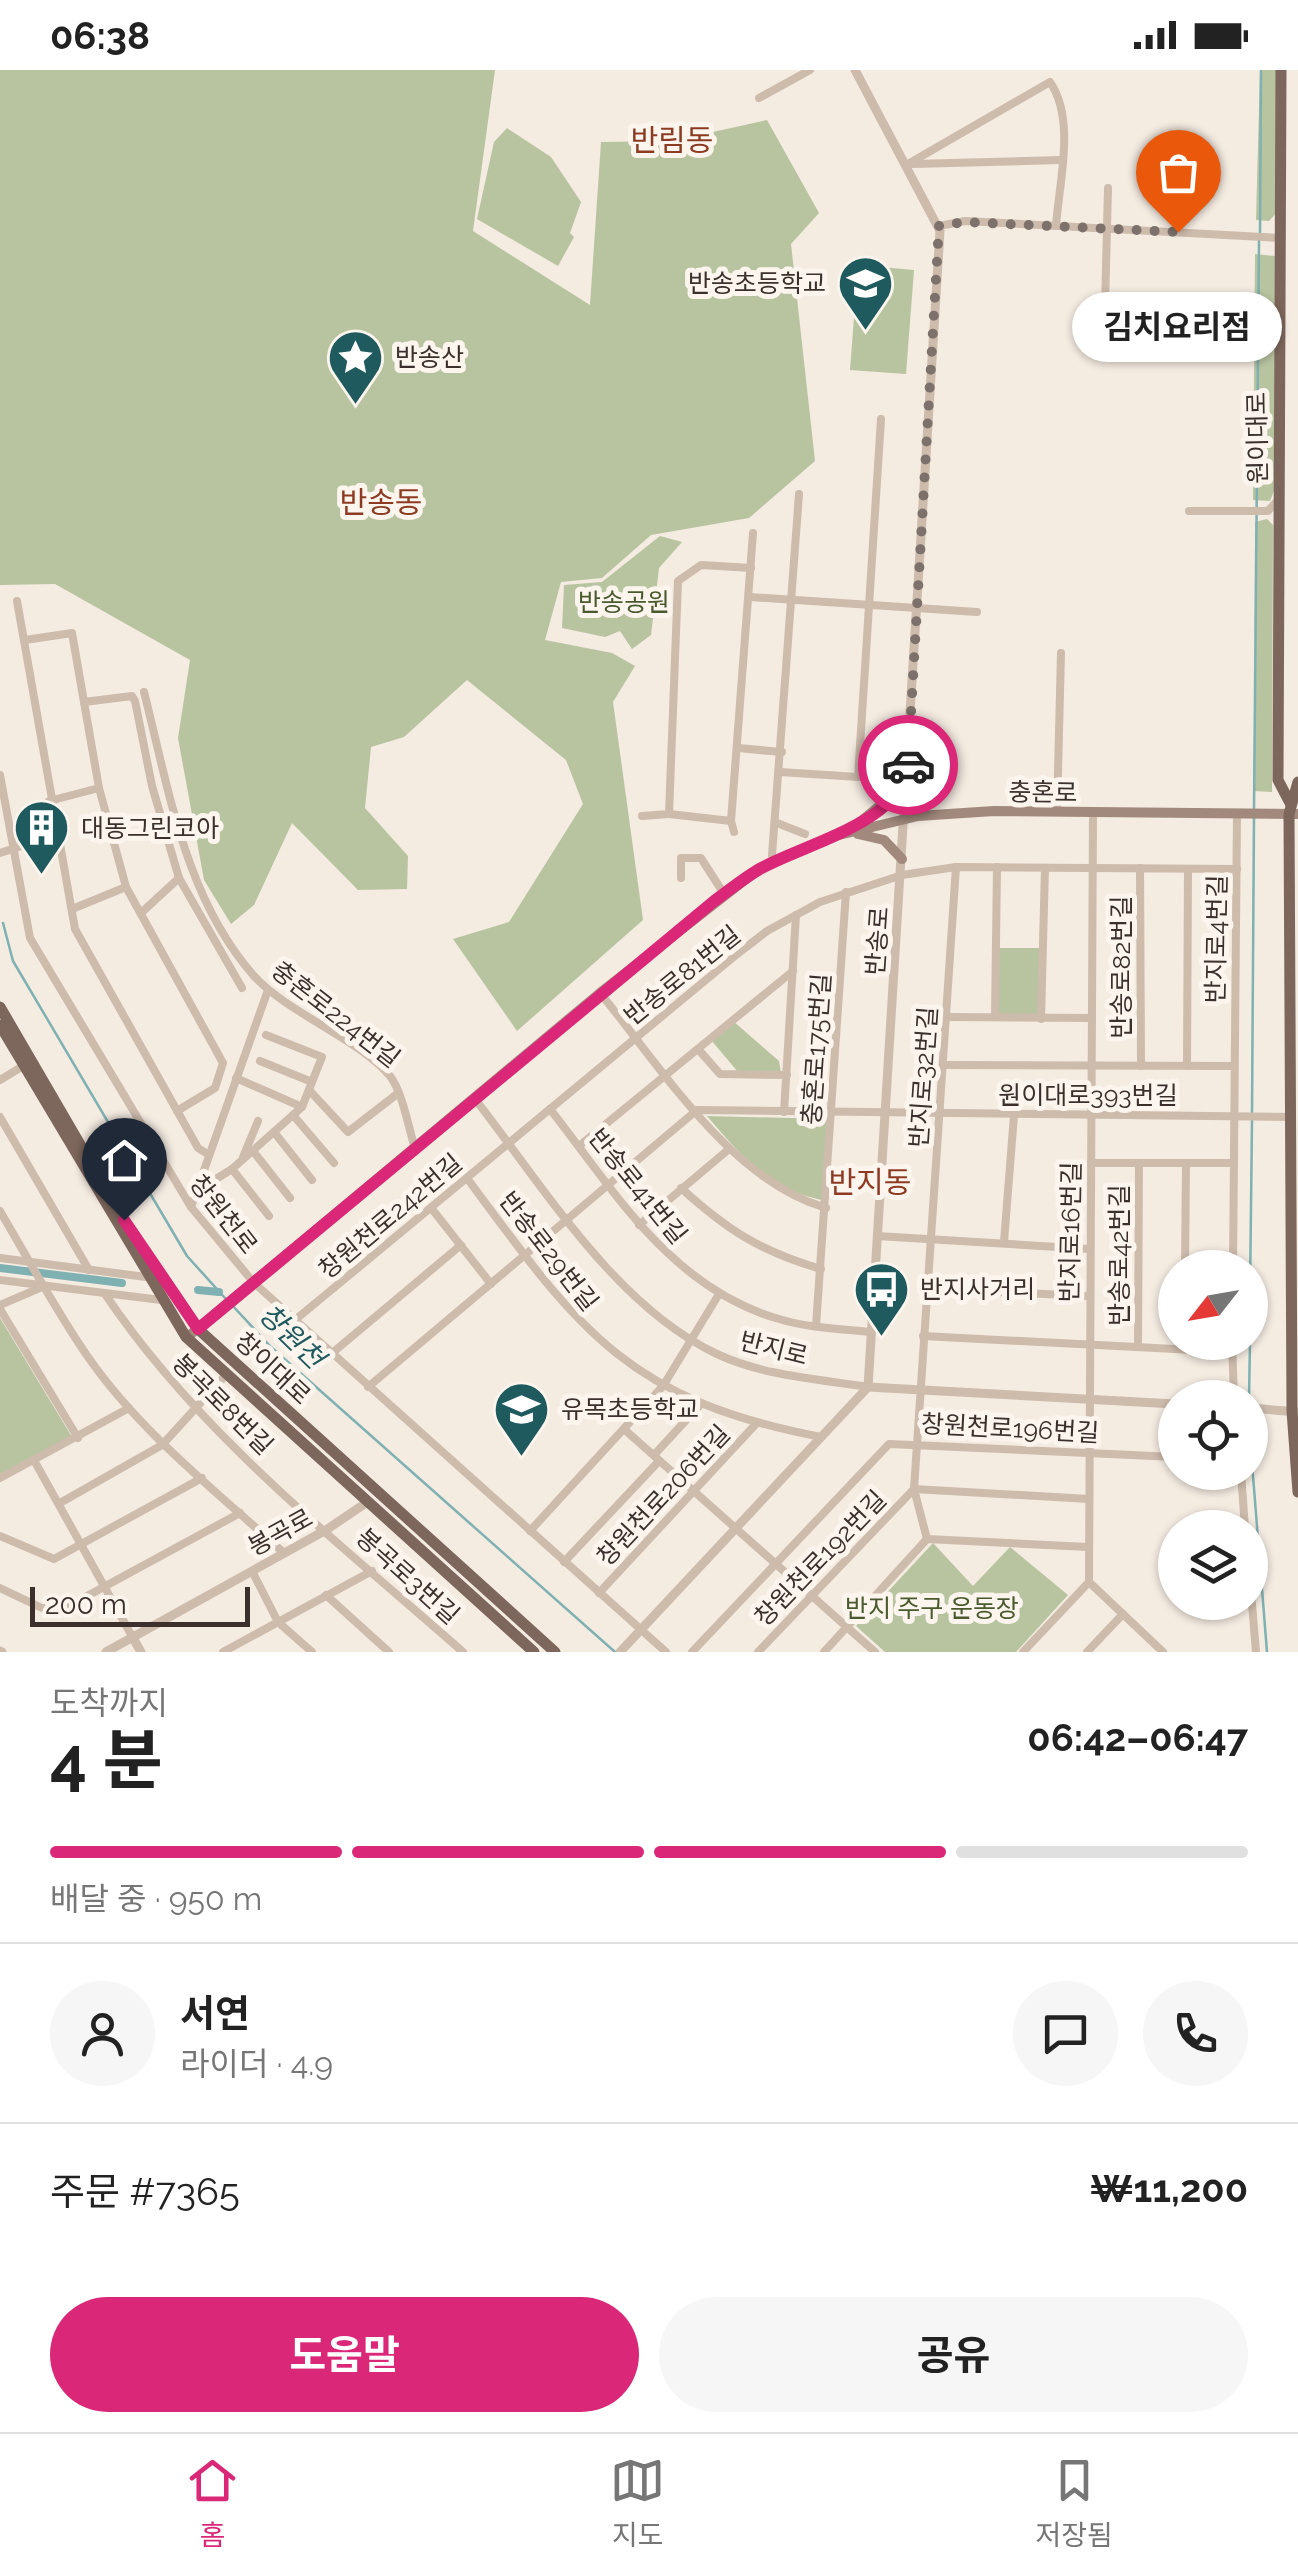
<!DOCTYPE html>
<html lang="ko">
<meta charset="utf-8">
<style>
:root{--surface:#fff;--page:#f6f6f6;--text:#222;--muted:#767676;--line:#e0e0e0;--accent:#db2777}
body{margin:0;font-family:Raleway,"Noto Sans KR",sans-serif;background:var(--page);color:var(--text);height:100vh;display:flex;flex-direction:column;font-size:38px;white-space:nowrap}
*{box-sizing:border-box;margin:0}
p{font-size:32px;color:var(--muted)}
.icon{flex:none;width:55px;height:55px;fill:none;stroke:currentColor;stroke-width:2;stroke-linecap:round;stroke-linejoin:round}
.map{position:relative;height:1582px;overflow:hidden}
.details{display:flex;flex-direction:column;background:var(--surface);flex:1}
.details>*{flex:none}
.needle{width:65px;rotate:239deg}
.fabs{position:absolute;left:1158px;top:1180px;display:grid;gap:20px}
.fabs a{display:grid;place-items:center;width:110px;height:110px;border-radius:50%;background:var(--surface);box-shadow:0 2px 8px #0004;font-size:50px}
.scale{position:absolute;left:30px;bottom:25px;width:220px;box-sizing:border-box;padding-left:10px;border:5px solid #3b302b;border-top:0;font-size:28px;line-height:35px;white-space:nowrap;color:#3b302b;-webkit-text-stroke:8px #fbf5ee;paint-order:stroke}
.pin{position:absolute;display:grid;place-items:center;width:85px;height:85px;color:#fff;margin:-102px -42px;border-radius:50% 50% 50% 0;rotate:-45deg;box-shadow:0 0 10px #0007}
.pin .icon{rotate:45deg}
.courier{position:absolute;display:grid;place-items:center;width:100px;height:100px;margin:-50px;border:8px solid #db2777;border-radius:50%;background:#fff;color:#222;box-shadow:0 2px 12px #0007}
.bubble{position:absolute;height:70px;border-radius:35px;background:var(--surface);box-shadow:0 2px 8px #0004;font-size:32px;font-weight:700;line-height:70px;text-align:center}
.headline em{font-style:normal;font-weight:700}
.headline div{display:flex;flex-direction:column-reverse}
.headline{display:flex;align-items:center;justify-content:space-between;height:170px;padding:0 50px}
h1{font-size:65px;font-weight:700;line-height:75px}
.bar{display:grid;grid-template-columns:repeat(4,1fr);gap:15px 10px;align-content:center;height:120px;padding:0 50px}
.bar i{height:12px;border-radius:8px;background:var(--line)}
.bar .current{background:var(--accent)}
.bar p{grid-column:span 4}
.line{display:flex;align-items:center;gap:25px;padding:0 50px;border-top:2px solid var(--line)}
.line div{flex:1}
.round{display:grid;place-items:center;flex:none;width:105px;height:105px;border-radius:52px;background:var(--page)}
.action{display:flex;gap:20px;margin-top:auto;padding:20px 50px}
.action a{flex:1;height:115px;border-radius:60px;background:var(--accent);color:#fff;font-size:40px;font-weight:700;line-height:115px;text-align:center}
.action a+a{background:var(--page);color:var(--text)}
.status{display:flex;justify-content:space-between;align-items:center;height:70px;padding:0 50px;background:var(--surface);direction:ltr}
.status svg{height:28px;fill:currentColor}
.tabs{display:flex;justify-content:space-around;align-items:center;height:140px;border-top:2px solid var(--line);background:var(--surface);font-size:28px;color:var(--muted)}
.tabs a{display:grid;justify-items:center;gap:5px}
.tabs .current{color:var(--accent)}
.map>svg:first-child{display:block}
</style>
<div class="status"><b>06:38</b><svg viewBox="0 0 49 12"><path d="M0 12V9h3v3zM5 12V6h3v6zM10 12V3h3v9zM15 12V0h3v12zM26 1h20v11H26zM47 4h2v5h-2z"/></svg></div>
<div class="map">
<svg width="1298" height="1582" viewBox="0 0 1298 1582">
<rect width="100%" height="100%" fill="#f4ebe1"/>
<!-- green -->
<g fill="#b8c4a0">
<path d="M0 0H495L473 161 590 235 601 72 672 71 767 50 819 143 791 174 815 391 749 448 651 465 602 508 561 512 545 570 612 583 635 596 613 632 643 850 517 961 453 869 509 852 583 734 566 690 467 610 404 667 371 677 365 738 408 786 407 819 358 820 292 753 254 835 231 854 204 810 178 668 190 590 55 514 0 515Z"/>
<path d="M1260 0H1278L1279 140 1269 151 1256 150Z"/>
<path d="M507 58 551 87 581 132 570 163 574 167 558 196 477 149 494 72Z"/>
<path d="M1255 184 1275 186 1274 421 1270 431 1253 430Z"/>
<path d="M858 195 914 200 906 304 850 300Z"/>
<path d="M1267 449 1273 455 1272 722 1254 721 1255 452Z"/>
<path d="M660 466 682 472 659 498 651 565 632 579 620 561 605 567 562 558 564 515 602 512Z"/>
<path d="M998 878H1039L1040 945H997Z"/>
<path d="M733 951 779 991 781 1003 738 1002 711 970Z"/>
<path d="M707 1046 828 1049 822 1130C771 1120 740 1085 707 1046Z"/>
<path d="M0 1248 72 1367 1 1404 0 1403Z"/>
<path d="M933 1473 973 1516 1010 1477 1068 1525 1016 1582H885L856 1556Z"/>
</g>
<g fill="none" stroke-linecap="round" stroke-linejoin="round">
<!-- stream -->
<g stroke="#7fb0b2" stroke-width="2.5">
<path d="M1260 163 1261 0"/>
<path d="M1254 738 1259 171"/>
<path d="M3 853 13 891 187 1186 225 1228"/>
<path d="M1252 1043 1254 746"/>
<path d="M1250 1222 1252 1051"/>
<path d="M231 1234 271 1277 615 1582"/>
<path d="M1249 1328 1250 1272"/>
<path d="M1250 1368 1267 1582"/>
</g>
<!-- canal -->
<g stroke="#7fb0b2" stroke-width="8">
<path d="M0 1198 122 1213"/>
<path d="M198 1220 219 1222"/>
</g>
<!-- minor -->
<g stroke="#cdbbac" stroke-width="8">
<path d="M759 28 810 0"/>
<path d="M908 94 1050 12C1076 50 1059 112 1056 156"/>
<path d="M913 94 1061 90"/>
<path d="M939 156 965 151 1281 168"/>
<path d="M1104 275 1108 118"/>
<path d="M1189 441H1268L1279 429"/>
<path d="M749 527 977 542"/>
<path d="M17 531 75 859 198 1078 209 1085"/>
<path d="M25 570 72 563 99 718 126 817 223 993 215 1018 177 1041"/>
<path d="M144 622C169 720 185 828 254 906 286 942 359 969 390 1006 403 1023 408 1057 415 1078"/>
<path d="M84 632 132 626 135 631 152 716 179 808"/>
<path d="M738 678 782 682"/>
<path d="M780 702 858 707 881 349"/>
<path d="M0 705 30 868 191 1137 254 1213 666 1582"/>
<path d="M49 731 99 718"/>
<path d="M1057 742 1061 583"/>
<path d="M1093 743 1089 1512 1163 1582"/>
<path d="M669 744 731 751"/>
<path d="M642 746 669 744 678 511 701 495 751 498"/>
<path d="M777 753 805 764"/>
<path d="M734 762 731 751 753 463"/>
<path d="M0 783 55 765"/>
<path d="M772 785 799 424"/>
<path d="M1140 798 1141 996"/>
<path d="M681 808V788H701L724 824"/>
<path d="M72 839 126 817"/>
<path d="M141 843 179 808 242 918"/>
<path d="M600 923C662 998 730 1110 826 1138"/>
<path d="M946 947 1092 948"/>
<path d="M995 947 997 797"/>
<path d="M1041 949 1045 798"/>
<path d="M698 979 720 1004 787 1005"/>
<path d="M260 991 312 1012"/>
<path d="M944 995 1234 996"/>
<path d="M1187 996 1188 799"/>
<path d="M236 1008 302 1037"/>
<path d="M0 1010 23 996"/>
<path d="M309 1020 348 1062 397 1024"/>
<path d="M475 1029C543 1116 616 1237 717 1284 764 1306 818 1309 868 1317"/>
<path d="M550 1039C615 1122 671 1218 779 1249 808 1258 841 1259 871 1262"/>
<path d="M784 1042 796 845"/>
<path d="M293 1045 334 1093"/>
<path d="M0 1047 89 1200"/>
<path d="M274 1062 312 1110"/>
<path d="M579 1076 793 901"/>
<path d="M253 1081 290 1128"/>
<path d="M243 1087 258 1051"/>
<path d="M1091 1093H1234"/>
<path d="M232 1099 269 1146"/>
<path d="M467 1108C578 1259 627 1330 821 1367"/>
<path d="M209 1113 250 1164"/>
<path d="M681 1118C727 1160 760 1181 821 1199"/>
<path d="M195 1122 232 1099 302 1037 322 987 266 965"/>
<path d="M191 1137 268 920"/>
<path d="M432 1139 491 1214"/>
<path d="M0 1141C29 1190 56 1241 88 1287 141 1363 216 1421 284 1483"/>
<path d="M639 1155 729 1079"/>
<path d="M877 1166 1090 1179"/>
<path d="M1004 1172 1014 1045"/>
<path d="M0 1188 146 1207"/>
<path d="M1185 1198 1186 1093"/>
<path d="M1233 1198 1237 743"/>
<path d="M0 1210 161 1230"/>
<path d="M926 1219 1089 1226"/>
<path d="M105 1224C199 1364 337 1471 463 1582"/>
<path d="M0 1235 42 1217"/>
<path d="M0 1239 78 1368"/>
<path d="M295 1250 736 885 767 861 820 832 902 805 956 797 1237 799"/>
<path d="M816 1256 846 822"/>
<path d="M923 1266 1232 1282"/>
<path d="M1232 1272 1234 1328"/>
<path d="M1138 1277 1139 1094"/>
<path d="M331 1284 461 1175"/>
<path d="M368 1317 697 1040 1291 1047"/>
<path d="M625 1360 875 1582"/>
<path d="M654 1385 700 1335"/>
<path d="M35 1392 133 1568"/>
<path d="M1241 1402 1245 1458"/>
<path d="M0 1408 129 1338"/>
<path d="M60 1433 162 1375 225 1306"/>
<path d="M530 1461 663 1316 719 1224"/>
<path d="M0 1466 54 1489 202 1408"/>
<path d="M927 1469 914 1419 956 797"/>
<path d="M564 1492 659 1391"/>
<path d="M252 1501 278 1552 312 1582"/>
<path d="M1250 1510 1256 1582"/>
<path d="M0 1518 42 1538H65L240 1443"/>
<path d="M599 1523 755 1355"/>
<path d="M326 1525 389 1582"/>
<path d="M223 1582 372 1501"/>
<path d="M692 1582 889 1374 1175 1387"/>
<path d="M758 1582 914 1419 1089 1429"/>
<path d="M824 1582 927 1469 1088 1477"/>
<path d="M1023 1582 1089 1512"/>
<path d="M1087 1582 1123 1544"/>
</g>
<!-- tertiary -->
<g stroke="#cdbbac" stroke-width="9">
<path d="M868 1317 1175 1334"/>
<path d="M1250 1338 1298 1342"/>
<path d="M133 1568 141 1582"/>
<path d="M0 1581 2 1582"/>
<path d="M106 1582 326 1460 366 1433"/>
<path d="M620 1582 868 1317 940 161 855 0"/>
</g>
<!-- secondary -->
<g stroke="#a18a7d" stroke-width="10">
<path d="M849 761 894 724 908 702"/>
<path d="M858 764 884 770 902 789"/>
<path d="M191 1264 600 923 760 798 835 766 918 746 994 741 1298 744"/>
</g>
<!-- primary -->
<g stroke="#7d675c" stroke-width="11">
<path d="M1281 0 1278 710 1290 733"/>
<path d="M1298 712 1289 744 1292 1341 1298 1422"/>
<path d="M0 937 124 1150 198 1259 555 1582"/>
<path d="M0 955 186 1267 534 1582"/>
</g>
</g>
<g fill="none" stroke-linecap="round" stroke-linejoin="round">
<!-- done -->
<path stroke="#7c716b" stroke-width="10" stroke-dasharray="0 18" d="M908 695 939 156 964 152 1178 162"/>
<!-- route -->
<path stroke="#db2777" stroke-width="12" d="M124 1150 198 1259 713 832C728 821 743 809 758 800 798 776 905 752 908 695"/>
</g>
<!-- icons -->
<defs>
<symbol id="school-pin" viewBox="-11 -11 22 30"><path d="M0 17L-7.5 6A9.5 9.5 0 1 1 7.5 6Z" fill="#1f5a5e" stroke="#fbf5ee"/><path d="M0-5L7-2L0 1L-7-2ZM-4 1L0 2.5L4 1V4Q0 6-4 4Z" fill="#fff"/></symbol>
<symbol id="sight-pin" viewBox="-11 -11 22 30"><path d="M0 17L-7.5 6A9.5 9.5 0 1 1 7.5 6Z" fill="#1f5a5e" stroke="#fbf5ee"/><path d="M0-6L1.8-2.2L6-1.7L2.9 1.2L3.7 5.4L0 3.3L-3.7 5.4L-2.9 1.2L-6-1.7L-1.8-2.2Z" fill="#fff"/></symbol>
<symbol id="building-pin" viewBox="-11 -11 22 30"><path d="M0 17L-7.5 6A9.5 9.5 0 1 1 7.5 6Z" fill="#1f5a5e" stroke="#fbf5ee"/><path d="M-4-6H4V6H1V3H-1V6H-4ZM-2.5-4.3h1.7v1.8h-1.7ZM.8-4.3h1.7v1.8H.8ZM-2.5-1h1.7V.8h-1.7ZM.8-1h1.7V.8H.8Z" fill="#fff"/></symbol>
<symbol id="bus-pin" viewBox="-11 -11 22 30"><path d="M0 17L-7.5 6A9.5 9.5 0 1 1 7.5 6Z" fill="#1f5a5e" stroke="#fbf5ee"/><path d="M-5-6H5V4H4V6H2V4H-2V6H-4V4H-5ZM-3.5-4V0h7V-4ZM-3.5 1.2v1.5H-2V1.2ZM2 1.2v1.5H3.5V1.2Z" fill="#fff"/></symbol>
</defs>
<g fill-rule="evenodd">
<use href="#school-pin" x="834" y="182" width="63" height="86"/>
<use href="#sight-pin" x="324" y="256" width="63" height="86"/>
<use href="#building-pin" x="10" y="726" width="63" height="86"/>
<use href="#bus-pin" x="850" y="1188" width="63" height="86"/>
<use href="#school-pin" x="490" y="1308" width="63" height="86"/>
</g>
<g text-anchor="middle" stroke-width="10" stroke-linejoin="round" paint-order="stroke">
<!-- poi labels -->
<g font-size="25" fill="#3b302b" stroke="#fbf5ee" text-anchor="start">
<text x="826" y="222" text-anchor="end">반송초등학교</text>
<text x="395" y="296">반송산</text>
<text x="81" y="767">대동그린코아</text>
<text x="920" y="1228">반지사거리</text>
<text x="561" y="1348">유목초등학교</text>
</g>
<!-- street labels -->
<g font-size="25" fill="#3b302b" stroke="#fbf5ee">
<text transform="translate(1257 368) rotate(-91)" y="9">원이대로</text>
<text transform="translate(1043 722) rotate(1)" y="9">충혼로</text>
<text transform="translate(1216 869) rotate(-89)" y="9">반지로4번길</text>
<text transform="translate(877 871) rotate(-86)" y="9">반송로</text>
<text transform="translate(1121 897) rotate(-90)" y="9">반송로82번길</text>
<text transform="translate(682 905) rotate(-39)" y="9">반송로81번길</text>
<text transform="translate(336 944) rotate(38)" y="9">충혼로224번길</text>
<text transform="translate(816 979) rotate(-86)" y="9">충혼로175번길</text>
<text transform="translate(923 1007) rotate(-86)" y="9">반지로32번길</text>
<text x="1088" y="1034">원이대로393번길</text>
<text transform="translate(638 1116) rotate(51)" y="9">반송로41번길</text>
<text transform="translate(224 1144) rotate(52)" y="9">창원천로</text>
<text transform="translate(390 1146) rotate(-40)" y="9">창원천로242번길</text>
<text transform="translate(1070 1162) rotate(-89)" y="9">반지로16번길</text>
<text transform="translate(549 1181) rotate(52)" y="9">반송로29번길</text>
<text transform="translate(1119 1185) rotate(-90)" y="9">반송로42번길</text>
<text transform="translate(774 1278) rotate(14)" y="9">반지로</text>
<text transform="translate(273 1298) rotate(43)" y="9">창이대로</text>
<text transform="translate(223 1334) rotate(45)" y="9">봉곡로8번길</text>
<text transform="translate(1010 1358) rotate(3)" y="9">창원천로196번길</text>
<text transform="translate(663 1425) rotate(-47)" y="9">창원천로206번길</text>
<text transform="translate(280 1462) rotate(-29)" y="9">봉곡로</text>
<text transform="translate(820 1488) rotate(-46)" y="9">창원천로192번길</text>
<text transform="translate(408 1506) rotate(42)" y="9">봉곡로3번길</text>
</g>
<!-- park labels -->
<g font-size="25" fill="#4a5a2e" stroke="#fbf5ee">
<text x="624" y="541">반송공원</text>
<text x="932" y="1547">반지 주구 운동장</text>
</g>
<!-- water labels -->
<g font-size="28" font-style="italic" fill="#1f5a5e" stroke="#fbf5ee">
<text transform="translate(292 1266) rotate(44)" y="10">창원천</text>
</g>
<!-- quarter labels -->
<g font-size="30" fill="#8c3b22" stroke="#fbf5ee">
<text x="672" y="81">반림동</text>
<text x="381" y="443">반송동</text>
<text x="870" y="1123">반지동</text>
</g>
</g>
</svg>
<div class="fabs">
<a><svg class="needle" viewBox="-14 -14 28 28"><path d="M0-13l5 13h-10z" fill="#e53935"/><path d="M0 13l5-13h-10z" fill="#767676"/></svg></a>
<a><svg class="icon" aria-label="locate" viewBox="0 0 24 24"><circle cx="12" cy="12" r="6"/><path d="M12 2v4M12 18v4M2 12h4M18 12h4"/></svg></a>
<a><svg class="icon" aria-label="layers" viewBox="0 0 24 24"><path d="M12 4l9 5-9 5-9-5zM3 14l9 5 9-5"/></svg></a>
</div>
<div class="scale">200 m</div>
<div class="pin" style="left:1178px;top:162px;background:#ea580c"><svg class="icon" aria-label="bag" viewBox="0 0 24 24"><path d="M5 8h14l-1 12H6zM9 8a3 3 0 0 1 6 0"/></svg></div>
<div class="pin" style="left:124px;top:1150px;background:#1f2937"><svg class="icon" aria-label="home" viewBox="0 0 24 24"><path d="M3 11l9-7 9 7M6 9v11h12V9"/></svg></div>
<div class="courier" style="left:908px;top:695px"><svg class="icon" aria-label="car" viewBox="0 0 24 24"><path d="M5 17H2v-5l4-1 3-4h7l3 4 3 1v5h-3M9 17h6M6 11h13"/><circle cx="7" cy="17" r="2"/><circle cx="17" cy="17" r="2"/></svg></div>
<div class="bubble" style="left:1072px;top:222px;width:210px">김치요리점</div>
</div>
<section class="details">
<div class="headline"><div><h1>4 분</h1><p>도착까지</p></div><em>06:42–06:47</em></div>
<div class="bar"><i class="current"></i><i class="current"></i><i class="current"></i><i></i><p>배달 중 · 950 m</p></div>
<div class="line" style="height:180px"><a class="round"><svg class="icon" aria-label="person" viewBox="0 0 24 24"><circle cx="12" cy="8" r="4"/><path d="M4 21q1-7 8-7t8 7"/></svg></a><div><b>서연</b><p>라이더 · 4.9</p></div><a class="round"><svg class="icon" aria-label="chat" viewBox="0 0 24 24"><path d="M4 5h16v11H9l-5 4z"/></svg></a><a class="round"><svg class="icon" aria-label="phone" viewBox="0 0 24 24"><path d="M5 4h4l2 5-3 2q2 4 5 5l2-3 5 2v4C11 20 4 13 5 4z"/></svg></a></div>
<div class="line" style="height:130px"><div>주문 #7365</div><b>₩11,200</b></div>
<div class="action"><a>도움말</a><a>공유</a></div>
</section>
<nav class="tabs">
<a class="current"><svg class="icon" aria-label="home" viewBox="0 0 24 24"><path d="M3 11l9-7 9 7M6 9v11h12V9"/></svg>홈</a>
<a><svg class="icon" aria-label="map" viewBox="0 0 24 24"><path d="M3 6l6-2 6 2 6-2v14l-6 2-6-2-6 2zM9 4v14M15 6v14"/></svg>지도</a>
<a><svg class="icon" aria-label="saved" viewBox="0 0 24 24"><path d="M7 4h10v16l-5-4-5 4z"/></svg>저장됨</a>
</nav>
